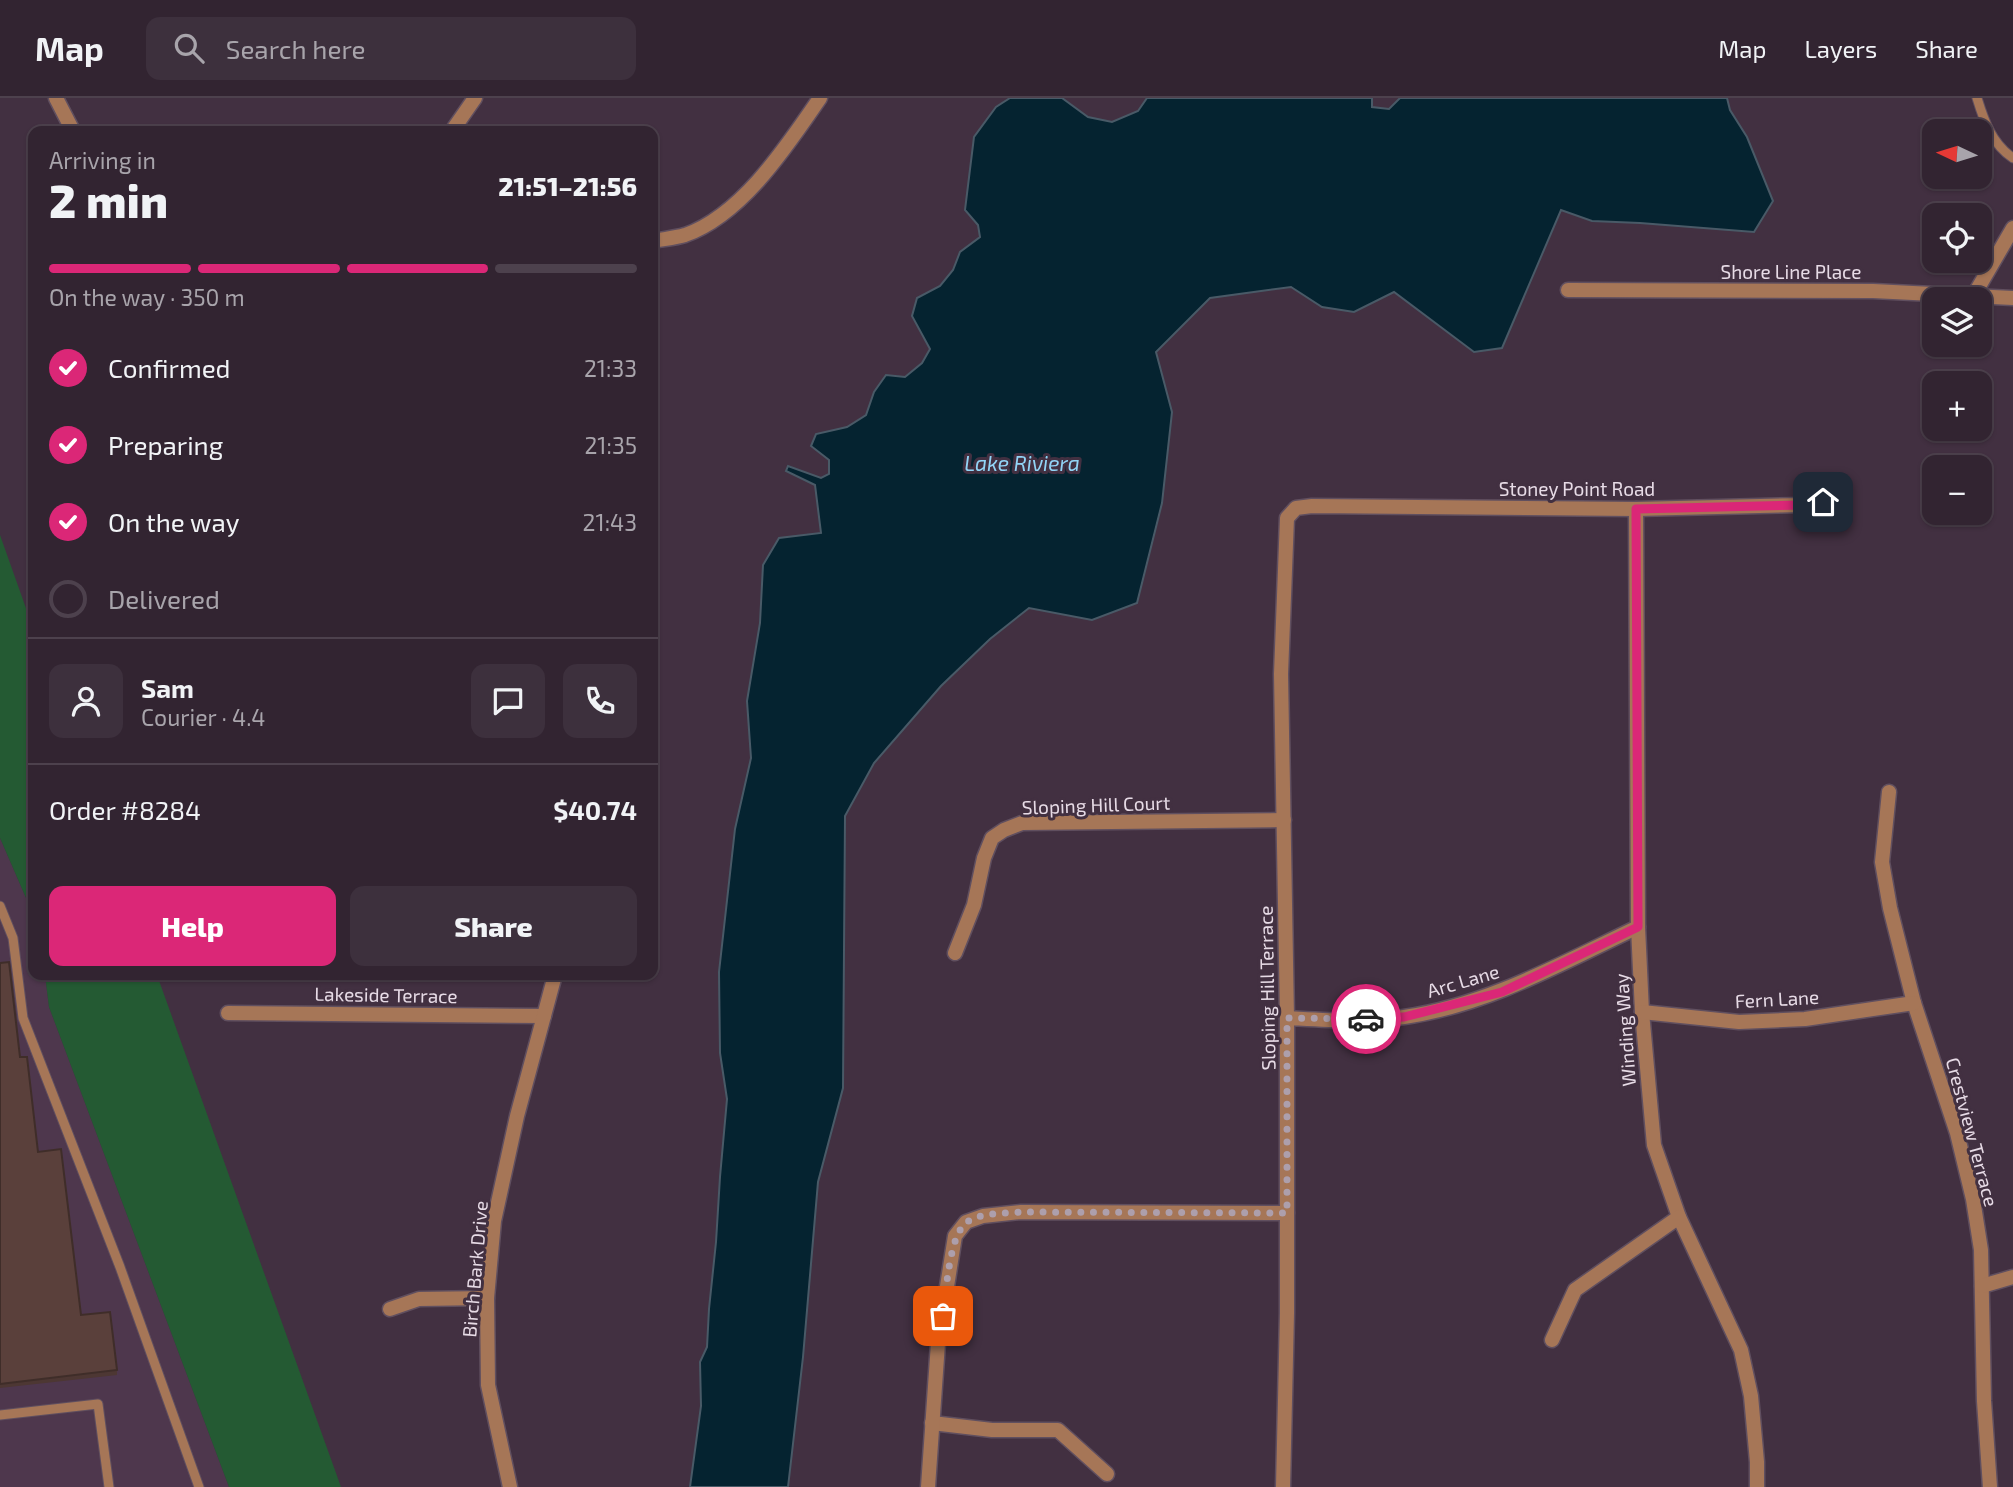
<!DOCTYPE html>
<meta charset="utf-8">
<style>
:root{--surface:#322431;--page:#3d303d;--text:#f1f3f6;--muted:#a8a4ab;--line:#4d414d;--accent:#db2777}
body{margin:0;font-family:"Exo 2",sans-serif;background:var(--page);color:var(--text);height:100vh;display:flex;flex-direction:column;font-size:26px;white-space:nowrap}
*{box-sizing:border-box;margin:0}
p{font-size:23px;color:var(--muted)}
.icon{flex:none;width:38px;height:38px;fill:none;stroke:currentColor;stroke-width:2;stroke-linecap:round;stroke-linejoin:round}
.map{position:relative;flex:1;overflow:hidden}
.sheet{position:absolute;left:28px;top:28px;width:630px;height:854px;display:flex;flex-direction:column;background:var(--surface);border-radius:14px;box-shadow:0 2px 5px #0004,0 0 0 2px var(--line)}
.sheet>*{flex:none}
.needle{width:46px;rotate:274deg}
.fabs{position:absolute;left:1922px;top:21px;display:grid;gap:14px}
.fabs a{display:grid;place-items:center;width:70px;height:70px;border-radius:14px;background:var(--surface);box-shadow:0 2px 5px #0004,0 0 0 2px var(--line);font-size:35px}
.pin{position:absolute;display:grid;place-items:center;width:60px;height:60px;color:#fff;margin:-30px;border-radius:14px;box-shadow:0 4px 10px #0006}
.courier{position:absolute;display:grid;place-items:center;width:70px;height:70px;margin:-35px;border:5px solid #db2777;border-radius:50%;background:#fff;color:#222;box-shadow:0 2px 9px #0007}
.headline em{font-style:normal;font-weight:800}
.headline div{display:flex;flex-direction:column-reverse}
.headline{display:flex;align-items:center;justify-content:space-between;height:119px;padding:0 21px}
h1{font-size:46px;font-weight:800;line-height:52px}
.bar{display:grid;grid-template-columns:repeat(4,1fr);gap:10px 7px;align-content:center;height:84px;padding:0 21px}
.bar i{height:9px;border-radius:5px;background:var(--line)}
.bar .active{background:var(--accent)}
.bar p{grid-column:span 4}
.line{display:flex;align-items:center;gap:18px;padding:0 21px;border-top:2px solid var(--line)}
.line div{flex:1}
.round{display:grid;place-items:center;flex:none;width:74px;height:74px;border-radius:14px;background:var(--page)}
ol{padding:0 21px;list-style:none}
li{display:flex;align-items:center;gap:21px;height:77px}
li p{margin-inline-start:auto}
li .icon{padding:7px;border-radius:50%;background:var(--accent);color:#fff;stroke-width:4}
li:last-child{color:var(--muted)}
li i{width:38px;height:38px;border:4px solid var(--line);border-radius:50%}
.primary-button{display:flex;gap:14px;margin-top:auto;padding:14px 21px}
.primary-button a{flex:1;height:80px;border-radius:14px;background:var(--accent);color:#fff;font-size:28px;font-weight:800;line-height:80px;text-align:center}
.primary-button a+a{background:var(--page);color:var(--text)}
header{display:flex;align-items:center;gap:42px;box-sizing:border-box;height:98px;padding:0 35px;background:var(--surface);border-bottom:2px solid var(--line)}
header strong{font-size:33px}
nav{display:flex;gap:38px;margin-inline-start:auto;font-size:24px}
.search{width:490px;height:63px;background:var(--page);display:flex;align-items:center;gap:18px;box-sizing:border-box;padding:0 24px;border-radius:14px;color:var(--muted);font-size:26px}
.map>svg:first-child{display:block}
</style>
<header>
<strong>Map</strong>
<div class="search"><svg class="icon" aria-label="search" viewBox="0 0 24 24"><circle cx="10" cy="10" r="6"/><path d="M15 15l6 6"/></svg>Search here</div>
<nav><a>Map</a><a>Layers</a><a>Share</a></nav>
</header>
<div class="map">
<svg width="2013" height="1389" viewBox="0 0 2013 1389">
<rect width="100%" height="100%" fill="#423041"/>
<!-- built -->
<path fill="#4e374d" d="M0 740 33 816V877H45L49 909 229 1389H0Z"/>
<!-- green -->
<g fill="#245a33">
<path d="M0 437 33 530V816L0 740Z"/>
<path d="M45 877H157L341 1389H229L49 909Z"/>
</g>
<!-- water -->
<path fill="#052330" stroke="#495a67" stroke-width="2" d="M1010 0H1062L1088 19 1112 24 1138 13 1147 0H1372V9L1389 11 1400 0H1727L1730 12 1747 39 1773 103 1754 134 1640 125 1592 123 1561 112 1502 250 1474 254 1394 194 1354 214 1322 209 1291 189 1210 200 1156 254 1172 314 1162 405 1137 505 1092 522 1029 510 990 541 941 588 874 665 845 718 843 990 818 1084 803 1259 788 1389H690L701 1308 700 1264 707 1249 709 1211 716 1144 720 1079 727 1001 720 955 719 874 735 731 751 660 747 603 760 525 763 467 779 440 821 435 815 387 786 373 788 368 821 380 829 376V362L811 348 816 336 847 329 866 317 874 294 886 277 905 279 922 265 930 251 912 218 917 200 940 188 953 172 960 154 980 139 978 127 965 112 974 39 996 9Z"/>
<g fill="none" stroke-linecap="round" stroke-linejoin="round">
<defs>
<g id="service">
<path d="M1977 0C1984 23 1992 46 2013 60"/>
<path d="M0 808 13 840 23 920 120 1169 199 1389"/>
<path d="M0 1317 98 1306 109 1389"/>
</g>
<g id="minor">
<path d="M56 0 73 33"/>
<path d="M452 33 475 0"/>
<path d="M653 143C663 141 675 140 685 137 742 117 787 48 820 0"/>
<path d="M1568 192 1873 193 2013 200"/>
<path d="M1974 197 2013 130"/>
<path d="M1636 411 1638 829 1642 914 1654 1047 1679 1119 1741 1252 1751 1298 1757 1364V1389"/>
<path d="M1889 694 1882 764 1890 810 1914 905 1957 1035 1973 1101 1981 1152 1984 1303 1990 1389"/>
<path d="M955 855 974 807 984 760 992 740 1004 732 1022 725 1284 722"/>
<path d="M1642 914 1739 924 1805 921 1914 905"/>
<path d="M228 915 544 918"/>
<path d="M1287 920C1326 922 1365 925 1404 919 1488 907 1562 865 1638 829"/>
<path d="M1982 1188 2013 1179"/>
<path d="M390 1211 419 1201 487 1200"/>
<path d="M1552 1242 1575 1192 1679 1119"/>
<path d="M932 1325 992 1332H1058L1107 1376"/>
<path d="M510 1389 488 1287 487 1200 494 1123 517 1018 555 877"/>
<path d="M928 1389 938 1245 955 1138 966 1124 983 1118 1021 1114 1287 1115"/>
<path d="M1283 1389 1287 1215V920L1281 576 1287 420 1296 410 1312 408 1636 411 1803 407 1842 400"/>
</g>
</defs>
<!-- service casing -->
<use href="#service" stroke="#604f5f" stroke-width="11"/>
<!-- minor casing -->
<use href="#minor" stroke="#604f5f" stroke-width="17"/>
<!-- service -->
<use href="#service" stroke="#a67657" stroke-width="9"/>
<!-- minor -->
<use href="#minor" stroke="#a67657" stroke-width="14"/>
</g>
<!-- wall -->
<path fill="#4d3733" d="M0 865 38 1054 81 1217 117 1272V1277L0 1290Z"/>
<!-- building -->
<path fill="#5a403b" stroke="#3f2d29" stroke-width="2" d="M9 864 20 959H27L38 1054 61 1051 81 1217 110 1214 117 1272 0 1286V865Z"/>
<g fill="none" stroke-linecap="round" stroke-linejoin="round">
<!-- done -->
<path stroke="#ad9fac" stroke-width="7" stroke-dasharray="0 12.6" d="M943 1218C946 1196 949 1136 967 1124 981 1114 1004 1116 1021 1114L1287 1115V920L1366 921"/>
<!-- route -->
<path stroke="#db2777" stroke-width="9" d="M1366 921 1404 919 1502 894 1638 829 1636 411 1803 407 1823 404"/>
</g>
<g text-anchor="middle" stroke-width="6" stroke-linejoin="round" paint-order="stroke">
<!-- street labels -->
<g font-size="19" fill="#e7dbe6" stroke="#423041">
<text x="1791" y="181">Shore Line Place</text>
<text x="1577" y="398">Stoney Point Road</text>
<text transform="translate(1096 707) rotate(-2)" y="7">Sloping Hill Court</text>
<text transform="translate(1463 883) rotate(-16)" y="7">Arc Lane</text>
<text transform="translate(1267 890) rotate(-91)" y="7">Sloping Hill Terrace</text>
<text transform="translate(386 897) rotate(1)" y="7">Lakeside Terrace</text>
<text transform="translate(1777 901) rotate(-3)" y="7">Fern Lane</text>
<text transform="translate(1625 932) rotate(-94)" y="7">Winding Way</text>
<text transform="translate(1972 1034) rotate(75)" y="7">Crestview Terrace</text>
<text transform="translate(475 1171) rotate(-85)" y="7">Birch Bark Drive</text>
</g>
<!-- water labels -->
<g font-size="21" font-style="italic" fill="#92d4f6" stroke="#423041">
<text x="1022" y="373">Lake Riviera</text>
</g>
</g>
</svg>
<div class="fabs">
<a><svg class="needle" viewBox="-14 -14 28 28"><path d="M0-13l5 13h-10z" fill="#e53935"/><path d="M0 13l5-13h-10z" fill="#a8a4ab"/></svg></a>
<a><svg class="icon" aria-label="locate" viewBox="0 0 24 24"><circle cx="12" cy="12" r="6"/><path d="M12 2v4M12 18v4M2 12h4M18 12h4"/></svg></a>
<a><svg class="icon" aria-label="layers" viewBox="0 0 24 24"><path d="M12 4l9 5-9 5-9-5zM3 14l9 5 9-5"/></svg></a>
<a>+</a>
<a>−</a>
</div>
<div class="pin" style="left:943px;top:1218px;background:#ea580c"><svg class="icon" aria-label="bag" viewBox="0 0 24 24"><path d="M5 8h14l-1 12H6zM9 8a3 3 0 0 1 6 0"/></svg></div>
<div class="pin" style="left:1823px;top:404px;background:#1f2937"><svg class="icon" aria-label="home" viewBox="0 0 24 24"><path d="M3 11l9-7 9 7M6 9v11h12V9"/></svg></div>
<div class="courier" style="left:1366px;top:921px"><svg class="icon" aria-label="car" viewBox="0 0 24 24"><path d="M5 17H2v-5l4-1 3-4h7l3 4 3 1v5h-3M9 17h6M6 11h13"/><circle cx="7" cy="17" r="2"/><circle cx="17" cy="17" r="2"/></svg></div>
<section class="sheet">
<div class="headline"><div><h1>2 min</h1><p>Arriving in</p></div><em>21:51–21:56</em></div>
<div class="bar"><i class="active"></i><i class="active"></i><i class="active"></i><i></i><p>On the way · 350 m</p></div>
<ol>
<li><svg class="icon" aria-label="check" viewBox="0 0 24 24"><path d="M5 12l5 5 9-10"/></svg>Confirmed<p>21:33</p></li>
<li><svg class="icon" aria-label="check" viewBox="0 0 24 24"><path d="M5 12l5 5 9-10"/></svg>Preparing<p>21:35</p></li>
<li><svg class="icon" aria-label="check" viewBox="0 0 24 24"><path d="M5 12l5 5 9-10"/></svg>On the way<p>21:43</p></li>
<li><i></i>Delivered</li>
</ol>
<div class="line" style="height:126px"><a class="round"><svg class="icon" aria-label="person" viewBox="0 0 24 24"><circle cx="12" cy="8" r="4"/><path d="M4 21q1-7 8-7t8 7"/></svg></a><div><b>Sam</b><p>Courier · 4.4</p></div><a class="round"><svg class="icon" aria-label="chat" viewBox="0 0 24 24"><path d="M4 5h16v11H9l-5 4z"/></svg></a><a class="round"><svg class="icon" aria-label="phone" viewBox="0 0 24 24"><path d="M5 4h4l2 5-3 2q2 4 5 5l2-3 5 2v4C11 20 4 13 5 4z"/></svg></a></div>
<div class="line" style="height:91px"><div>Order #8284</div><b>$40.74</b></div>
<div class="primary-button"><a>Help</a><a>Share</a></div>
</section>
</div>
